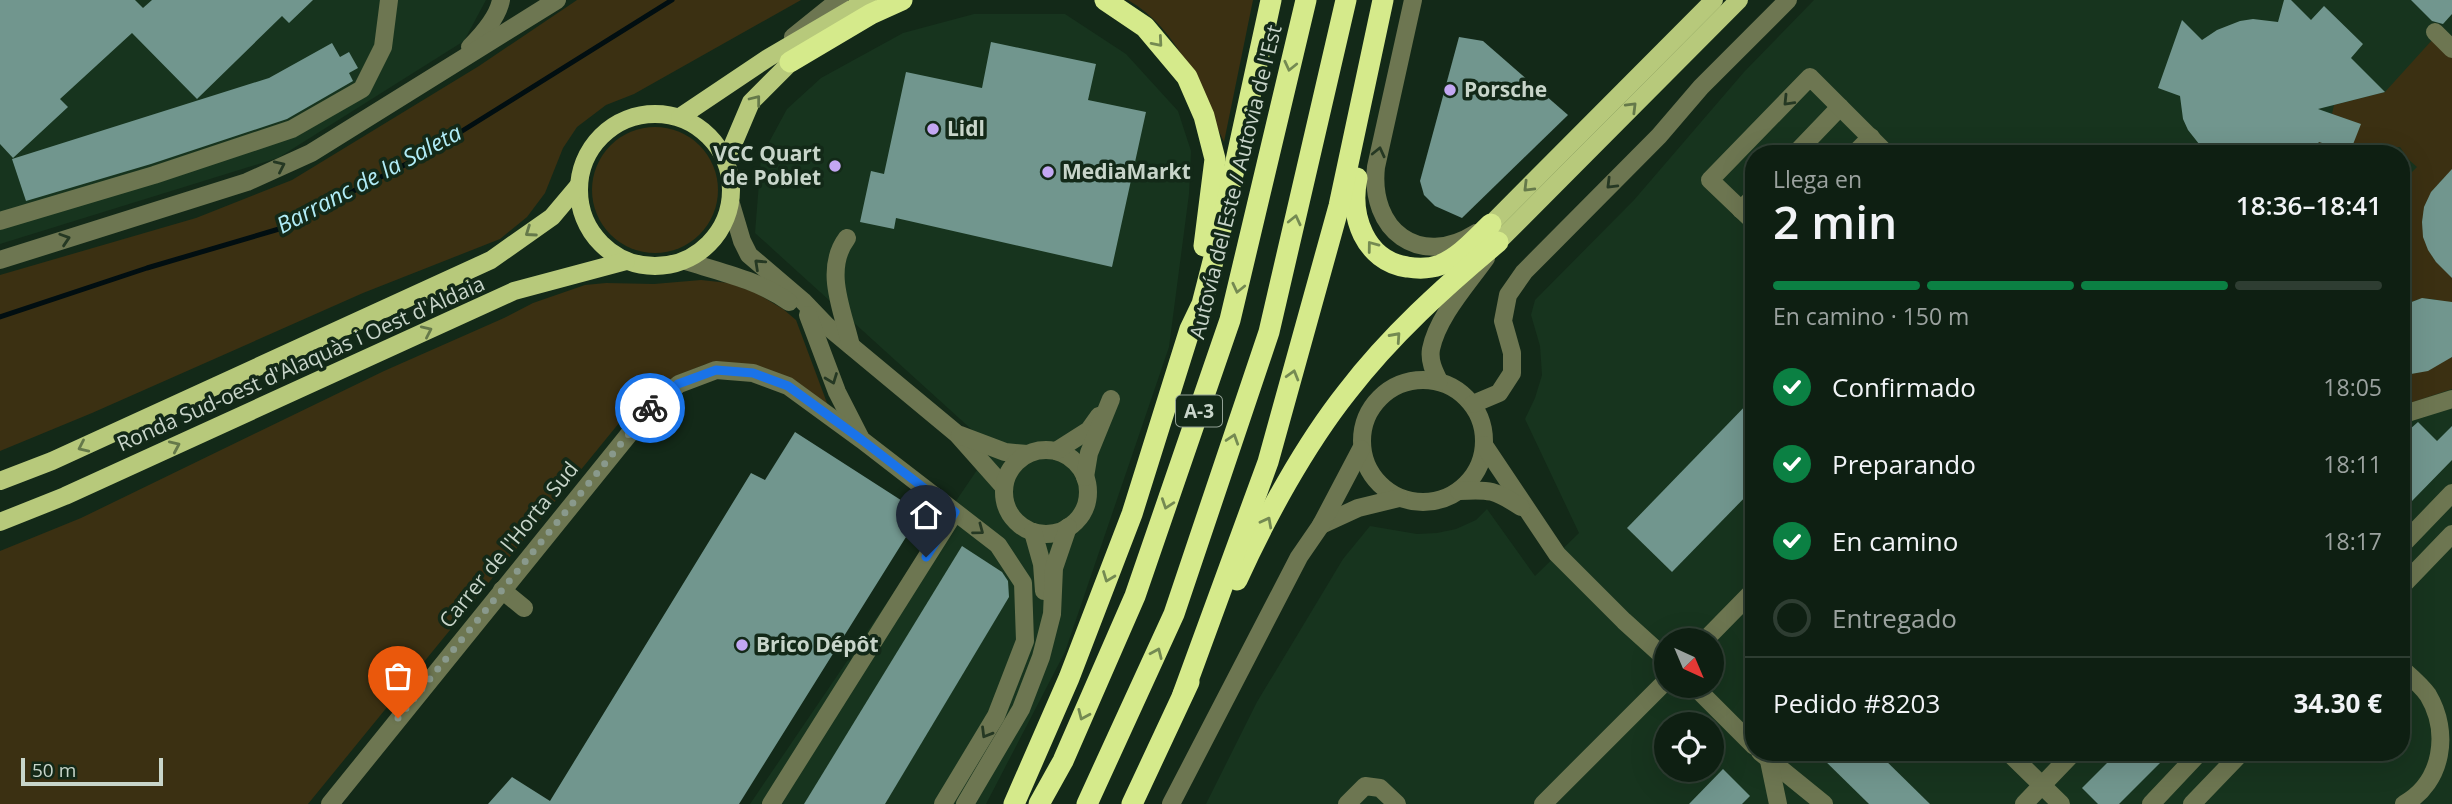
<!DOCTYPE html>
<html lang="es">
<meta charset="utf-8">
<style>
:root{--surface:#0e1f12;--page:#1c2c20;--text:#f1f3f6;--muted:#9ba29f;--line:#2e3d32;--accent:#0b8043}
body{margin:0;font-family:"Open Sans",sans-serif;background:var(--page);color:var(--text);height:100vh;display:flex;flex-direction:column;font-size:26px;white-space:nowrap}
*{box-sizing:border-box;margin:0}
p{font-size:23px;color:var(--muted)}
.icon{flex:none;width:38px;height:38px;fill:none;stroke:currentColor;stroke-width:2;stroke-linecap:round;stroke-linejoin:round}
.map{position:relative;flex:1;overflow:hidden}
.drawer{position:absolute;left:1745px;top:145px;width:665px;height:616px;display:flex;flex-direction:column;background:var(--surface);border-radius:28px;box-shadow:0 7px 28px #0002,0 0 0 2px var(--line)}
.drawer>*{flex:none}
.needle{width:46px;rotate:136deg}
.controls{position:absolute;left:1654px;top:628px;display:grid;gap:14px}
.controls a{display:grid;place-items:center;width:70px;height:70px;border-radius:50%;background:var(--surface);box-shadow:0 7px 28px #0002,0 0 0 2px var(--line);font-size:35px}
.scale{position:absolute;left:21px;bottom:18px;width:142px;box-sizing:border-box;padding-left:7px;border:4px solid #c8d5ca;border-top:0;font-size:19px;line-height:24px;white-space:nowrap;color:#c8d5ca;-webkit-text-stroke:5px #132918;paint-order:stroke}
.pin{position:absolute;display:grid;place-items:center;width:60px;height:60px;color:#fff;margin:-72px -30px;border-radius:50% 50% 50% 0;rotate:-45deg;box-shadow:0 0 7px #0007}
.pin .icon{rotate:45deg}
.courier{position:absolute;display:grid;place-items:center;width:70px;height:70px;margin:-35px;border:5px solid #1a73e8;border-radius:50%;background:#fff;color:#222;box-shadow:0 2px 9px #0007}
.headline em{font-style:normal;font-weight:600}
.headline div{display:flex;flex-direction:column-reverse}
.headline{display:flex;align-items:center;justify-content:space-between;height:119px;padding:0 28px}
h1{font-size:46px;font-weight:600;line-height:52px}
.bar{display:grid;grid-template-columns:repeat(4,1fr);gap:10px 7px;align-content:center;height:84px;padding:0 28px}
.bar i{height:9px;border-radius:5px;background:var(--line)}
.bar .current{background:var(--accent)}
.bar p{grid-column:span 4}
.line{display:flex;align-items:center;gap:18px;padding:0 28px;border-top:2px solid var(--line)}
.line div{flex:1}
ol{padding:0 28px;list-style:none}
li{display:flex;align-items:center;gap:21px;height:77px}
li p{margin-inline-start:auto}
li .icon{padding:7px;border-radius:50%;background:var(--accent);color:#fff;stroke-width:4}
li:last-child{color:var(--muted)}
li i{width:38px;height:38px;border:4px solid var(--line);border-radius:50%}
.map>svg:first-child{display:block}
</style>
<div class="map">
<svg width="2452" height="804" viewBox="0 0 2452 804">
<rect width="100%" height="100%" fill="#132918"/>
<!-- built -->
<g fill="#17341e" fill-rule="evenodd">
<path d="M0 0H486L464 41 278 158 0 244Z"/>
<path d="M1814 0H2452V804H1206L1257 702 1343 559 1370 526 1417 534 1437 533 1456 529 1476 520 1487 509 1535 576 1579 533 1525 419 1535 398 1542 375 1540 346 1531 315 1535 300 1634 200 1744 72ZM1754 154H2401V752H1754ZM1666 640H1712V686H1666ZM1666 724H1712V770H1666Z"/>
<path d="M974 14H1065L1126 54 1178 111 1191 151 1189 194 1169 347 1065 652 986 804H750L992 448 755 233 761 157 787 109 821 78 903 33Z"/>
</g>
<!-- green -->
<g fill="#3b3012">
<path d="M577 0H801L634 94 606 105 577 127 563 148 545 193 527 217 500 239 363 293 92 413 0 451V275L196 218 292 180 479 66Z"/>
<path d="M1128 0H1253L1224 142C1200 90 1180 30 1128 0Z"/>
<path d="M2433 39 2452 58V172C2414 198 2412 250 2452 275V305C2432 298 2417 293 2401 311V183L2417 167 2408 159 2400 147 2392 148 2386 154H2316L2313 150 2321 140 2350 152 2360 124 2332 114 2334 105 2385 92Z"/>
<circle cx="655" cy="190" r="63"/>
<path d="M701 280 729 283 756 293 783 309 796 320 830 411 730 363 706 364 676 376 650 394 646 390 308 804H0V551L81 518 384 371 504 318 533 303 585 285 606 283 654 284Z"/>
<path d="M2452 357V389L2401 406V372C2423 378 2433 363 2452 357Z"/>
</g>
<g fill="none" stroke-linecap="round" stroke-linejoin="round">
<!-- stream -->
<path stroke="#010e11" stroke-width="5" d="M0 317 147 268 279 229 422 156 672 0"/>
</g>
<!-- building -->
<g fill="#71968e">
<path d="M0 0H135L143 8 152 0H313L289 23 282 16 197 99 132 33 60 99 68 107 13 158 0 144Z"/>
<path d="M2284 0H2291L2311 20 2324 6 2363 44 2351 58 2385 92 2318 109 2361 124 2350 152 2319 142 2313 150 2311 148 2304 154H2207L2188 130 2183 119 2180 96 2158 88 2182 20 2202 40 2217 30 2240 21 2253 19 2278 22Z"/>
<path d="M2411 0H2452V14L2443 24 2432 21Z"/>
<path d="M1459 37 1483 41 1568 115 1462 218 1435 206 1424 195 1420 181Z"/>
<path d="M991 42 1096 64 1088 100 1146 112 1112 267 896 218 894 229 860 222 871 171 884 174 906 72 982 88Z"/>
<path d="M332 43 340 57 349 52 358 68 349 73 353 81 287 119 151 164 26 201 12 159 269 78Z"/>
<path d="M2452 169V278L2436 262 2428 250 2423 237 2422 222 2424 207 2431 192Z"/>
<path d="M2422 298 2452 302V357L2428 371 2411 374 2401 372V311L2409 303Z"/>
<path d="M1754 397V488L1672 572 1627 528Z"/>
<path d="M2418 422 2437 441 2452 426V460L2412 501 2401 490V437Z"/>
<path d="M795 432 921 513 739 804H488L512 777 550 801 751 473 765 480Z"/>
<path d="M962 546 1002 572 1008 581 1009 597 885 804H804Z"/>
<path d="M1816 752H1877L1930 804H1869Z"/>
<path d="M2118 752H2171L2119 804H2098L2082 788Z"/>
<path d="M1723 769 1750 796 1742 804H1689Z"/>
</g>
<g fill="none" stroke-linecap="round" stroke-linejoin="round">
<!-- minor -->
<g stroke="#6d7651" stroke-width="18">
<path d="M1413 0 1376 167C1369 230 1419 269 1476 233"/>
<path d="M2435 32 2452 49"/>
<path d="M793 37 839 0"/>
<path d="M470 47C482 35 498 17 501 0"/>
<path d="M1795 154 1840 107"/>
<path d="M1854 154 1871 137"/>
<path d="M731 204 742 241 749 255 803 301 827 326 957 434 1004 487"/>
<path d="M1741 210 1754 196"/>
<path d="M0 221 154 175 292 129 362 89 383 47 389 0"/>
<path d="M1754 222 1710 180 1810 77 1887 154"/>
<path d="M847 238C823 270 843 311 851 346"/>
<path d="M0 260 247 182 311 153 557 0"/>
<path d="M685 261C721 272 758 280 789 302"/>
<path d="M808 315 837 392 860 437"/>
<circle cx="1423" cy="441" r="61"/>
<path d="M1439 381C1434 371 1429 361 1431 349 1438 316 1467 285 1486 258"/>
<path d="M1473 404 1499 393 1512 373V353L1503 321 1508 295 1524 272 1659 136 1701 87 1788 0"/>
<path d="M2401 415 2452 399"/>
<path d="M960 435 1005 452 1027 454"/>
<path d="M1484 445 1557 554 1624 621 1666 659"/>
<circle cx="1046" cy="492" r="42"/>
<path d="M1056 451 1089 430 1099 416"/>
<path d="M1085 477 1089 453 1111 399"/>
<path d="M1459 491C1490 489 1495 490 1521 507"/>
<path d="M1321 525 1358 508 1399 498"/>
<path d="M1033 532 1042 564 1044 591"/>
<path d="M2401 546 2452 493"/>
<path d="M2401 587 2452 534"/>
<path d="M502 590 524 608"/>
<path d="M1705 640 1754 590"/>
<path d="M2401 668C2410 676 2421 685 2428 695 2450 732 2443 782 2404 804"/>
<path d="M1694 686 1754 746"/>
<path d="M1760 752 1824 804"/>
<path d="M2008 752 2061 804"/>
<path d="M1769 761 1778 804"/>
<path d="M330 804 651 407 679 384 716 370 753 373 788 386 862 440 998 545 1023 583 1025 641 996 716 943 804"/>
<path d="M771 804 955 512"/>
<path d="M965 804 1021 709 1041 657 1052 614 1054 568 1068 527"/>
<path d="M1171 804 1299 557 1321 525 1361 449"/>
<path d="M1347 804 1365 786 1380 788 1397 804"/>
<path d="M1543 804 1666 681"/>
<path d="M2024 804 2074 752"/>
<path d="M2151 804 2200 752"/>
<path d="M2192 804 2242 752"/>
</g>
<!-- major -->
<g stroke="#b7c97b" stroke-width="18">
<circle cx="655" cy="190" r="76"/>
<path d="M680 117 768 58 867 0"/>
<path d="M726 161 751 102 800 53"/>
<path d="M1491 224 1714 0"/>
<path d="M1498 242 1739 0"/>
<path d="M0 481 52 461 491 260 552 217 579 185"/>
<path d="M0 522 65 496 514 291 626 261"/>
</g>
<!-- highway -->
<g stroke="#d5ea8b" stroke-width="21">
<path d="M1105 0 1145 27 1187 77 1204 116 1215 159 1204 246"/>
<path d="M790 62 871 14 902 0"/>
<path d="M1357 178C1349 216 1365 261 1407 267 1419 269 1429 269 1440 265 1460 257 1475 239 1491 224"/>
<path d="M1237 580C1265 518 1305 445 1347 392 1390 336 1444 287 1498 242"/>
<path d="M1183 694 1268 462 1339 206 1383 0"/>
<path d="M1014 804 1069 678 1132 514 1190 329 1202 304 1220 234 1271 0"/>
<path d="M1039 804 1063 761 1135 596 1230 320 1306 0"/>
<path d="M1087 804 1174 614 1269 332 1346 0"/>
<path d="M1132 804 1189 682"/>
</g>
</g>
<!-- one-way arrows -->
<defs><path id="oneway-chevron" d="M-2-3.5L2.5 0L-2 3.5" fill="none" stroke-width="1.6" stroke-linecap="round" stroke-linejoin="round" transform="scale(1.75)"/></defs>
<g stroke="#748a52">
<use href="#oneway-chevron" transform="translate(1158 42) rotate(49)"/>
<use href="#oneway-chevron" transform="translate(1290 66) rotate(103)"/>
<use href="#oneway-chevron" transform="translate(1295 220) rotate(-77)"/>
<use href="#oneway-chevron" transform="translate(1372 246) rotate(-127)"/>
<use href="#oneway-chevron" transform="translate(1238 288) rotate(103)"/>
<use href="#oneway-chevron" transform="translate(1396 337) rotate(-48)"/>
<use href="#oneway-chevron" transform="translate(1293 375) rotate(-74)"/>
<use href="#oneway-chevron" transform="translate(1233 439) rotate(-72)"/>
<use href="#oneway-chevron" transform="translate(1167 504) rotate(109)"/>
<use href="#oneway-chevron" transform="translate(1267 522) rotate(-62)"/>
<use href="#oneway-chevron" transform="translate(1108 577) rotate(111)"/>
<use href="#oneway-chevron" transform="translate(1157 653) rotate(-66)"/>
<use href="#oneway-chevron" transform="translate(1083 715) rotate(114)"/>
</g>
<g stroke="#65794a">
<use href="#oneway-chevron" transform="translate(756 100) rotate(-52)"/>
<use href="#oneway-chevron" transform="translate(1632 107) rotate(-45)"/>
<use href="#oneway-chevron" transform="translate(1528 187) rotate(135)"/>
<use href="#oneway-chevron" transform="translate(530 232) rotate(145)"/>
<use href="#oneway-chevron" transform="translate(427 331) rotate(-25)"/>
<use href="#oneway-chevron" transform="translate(175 446) rotate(-24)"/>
<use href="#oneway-chevron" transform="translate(83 447) rotate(155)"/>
</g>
<g stroke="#253823">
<use href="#oneway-chevron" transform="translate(1788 101) rotate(134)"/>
<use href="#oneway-chevron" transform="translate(1379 152) rotate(-77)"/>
<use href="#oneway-chevron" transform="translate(280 166) rotate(-25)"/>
<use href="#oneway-chevron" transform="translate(1611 184) rotate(135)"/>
<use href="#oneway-chevron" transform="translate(65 239) rotate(-18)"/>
<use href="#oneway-chevron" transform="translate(759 264) rotate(-137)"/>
<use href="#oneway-chevron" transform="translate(832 379) rotate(69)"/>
<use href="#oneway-chevron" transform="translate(979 530) rotate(37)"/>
<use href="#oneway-chevron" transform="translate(986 733) rotate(121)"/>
</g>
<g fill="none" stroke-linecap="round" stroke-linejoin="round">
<!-- done -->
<path stroke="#89998c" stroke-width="7" stroke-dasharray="0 12.6" d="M398 718 650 408"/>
<!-- route -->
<path stroke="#1a73e8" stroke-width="9" d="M650 408 678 384 716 370 753 373 788 386 862 440 955 512 926 557"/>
</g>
<!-- markers -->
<g fill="#c3a7f2" stroke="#132918" stroke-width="2.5">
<circle cx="1450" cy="90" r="7"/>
<circle cx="933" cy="129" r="7"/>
<circle cx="835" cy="166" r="7"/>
<circle cx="1048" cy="172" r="7"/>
<circle cx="742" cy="645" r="7"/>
</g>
<g text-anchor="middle" stroke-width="7" stroke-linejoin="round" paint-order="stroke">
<!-- shield labels -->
<rect fill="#132918" stroke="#92a195" stroke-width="2" x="1176" y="395.5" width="46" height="31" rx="5"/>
<g font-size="19" font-weight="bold" fill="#c8d5ca">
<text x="1199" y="418">A-3</text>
</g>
<!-- poi labels -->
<g font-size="21" font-weight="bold" fill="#c8d5ca" stroke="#132918" text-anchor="start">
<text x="1464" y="97">Porsche</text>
<text x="947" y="136">Lidl</text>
<text x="821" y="161" text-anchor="end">VCC Quart<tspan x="821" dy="24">de Poblet</tspan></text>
<text x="1062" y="179">MediaMarkt</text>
<text x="756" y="652">Brico Dépôt</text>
</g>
<!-- street labels -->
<g font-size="21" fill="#c8d5ca" stroke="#132918">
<text transform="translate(1236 182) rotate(-76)" y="7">Autovía del Este / Autovia de l'Est</text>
<text transform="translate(301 364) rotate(-24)" y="7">Ronda Sud-oest d'Alaquàs i Oest d'Aldaia</text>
<text transform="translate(509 545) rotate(-51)" y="7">Carrer de l'Horta Sud</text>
</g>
<!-- water labels -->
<g font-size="23" font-style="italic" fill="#b1ecf7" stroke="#132918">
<text transform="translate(369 179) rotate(-28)" y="8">Barranc de la Saleta</text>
</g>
</g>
</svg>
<div class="controls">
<a><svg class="needle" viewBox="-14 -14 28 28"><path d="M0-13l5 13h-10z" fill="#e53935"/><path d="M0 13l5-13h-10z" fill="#9ba29f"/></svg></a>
<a><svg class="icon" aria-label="locate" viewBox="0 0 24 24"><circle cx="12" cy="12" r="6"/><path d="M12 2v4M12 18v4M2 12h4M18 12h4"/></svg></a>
</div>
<div class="scale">50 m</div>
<div class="pin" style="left:398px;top:718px;background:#ea580c"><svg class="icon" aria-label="bag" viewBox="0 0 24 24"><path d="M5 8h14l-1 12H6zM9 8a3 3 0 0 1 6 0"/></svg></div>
<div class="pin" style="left:926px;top:557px;background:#1f2937"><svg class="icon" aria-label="home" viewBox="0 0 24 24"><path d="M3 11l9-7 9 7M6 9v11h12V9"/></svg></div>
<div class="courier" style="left:650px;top:408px"><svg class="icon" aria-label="bike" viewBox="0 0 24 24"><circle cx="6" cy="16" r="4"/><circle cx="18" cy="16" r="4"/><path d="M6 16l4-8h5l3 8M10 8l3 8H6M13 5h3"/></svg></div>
<section class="drawer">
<div class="headline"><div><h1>2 min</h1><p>Llega en</p></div><em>18:36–18:41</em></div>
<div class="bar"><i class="current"></i><i class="current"></i><i class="current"></i><i></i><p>En camino · 150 m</p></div>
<ol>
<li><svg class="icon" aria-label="check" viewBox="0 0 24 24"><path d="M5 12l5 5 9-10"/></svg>Confirmado<p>18:05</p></li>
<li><svg class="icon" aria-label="check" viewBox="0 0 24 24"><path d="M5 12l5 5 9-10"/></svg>Preparando<p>18:11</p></li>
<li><svg class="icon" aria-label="check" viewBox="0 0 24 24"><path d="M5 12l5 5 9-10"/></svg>En camino<p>18:17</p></li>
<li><i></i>Entregado</li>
</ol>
<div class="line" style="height:91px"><div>Pedido #8203</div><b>34.30 €</b></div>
</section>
</div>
